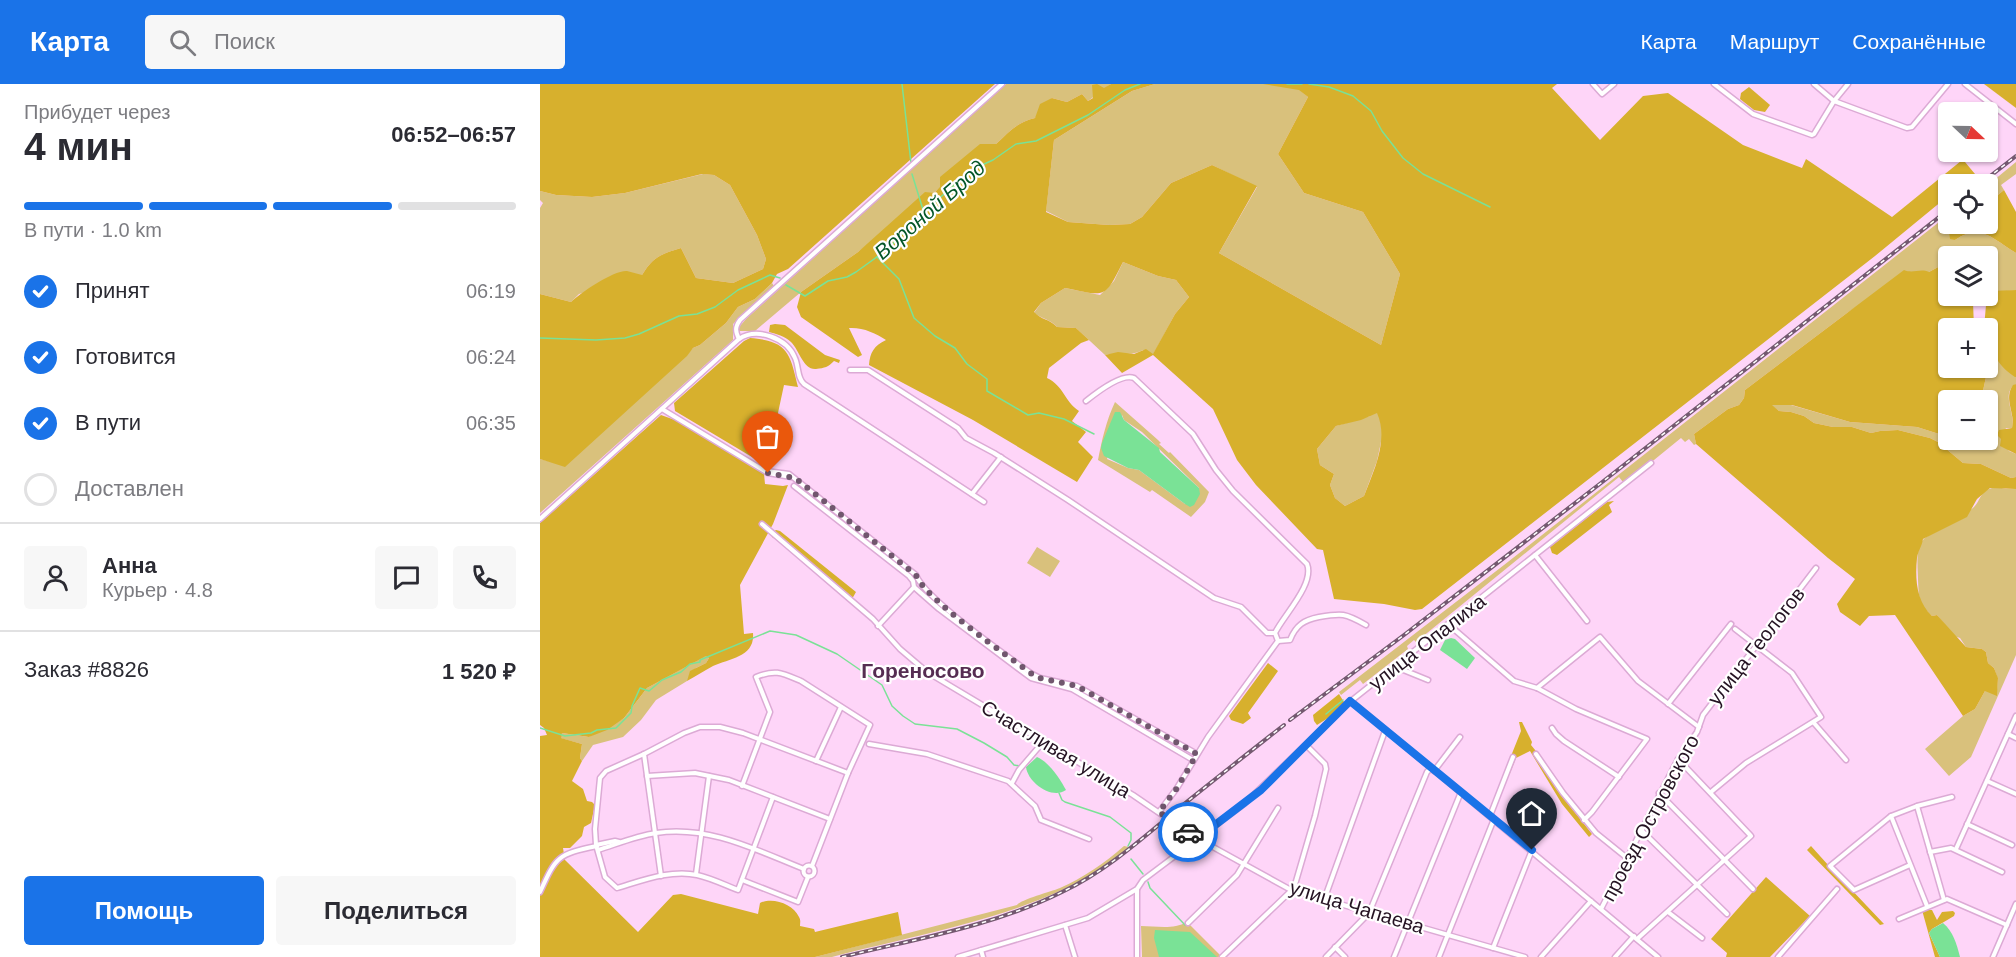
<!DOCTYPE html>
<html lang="ru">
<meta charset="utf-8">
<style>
:root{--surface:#fff;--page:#f7f7f7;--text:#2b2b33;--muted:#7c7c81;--line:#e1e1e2;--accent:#1a73e8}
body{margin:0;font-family:Arial,sans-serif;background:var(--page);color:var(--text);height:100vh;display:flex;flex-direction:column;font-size:22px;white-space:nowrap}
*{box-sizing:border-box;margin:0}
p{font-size:20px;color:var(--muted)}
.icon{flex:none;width:33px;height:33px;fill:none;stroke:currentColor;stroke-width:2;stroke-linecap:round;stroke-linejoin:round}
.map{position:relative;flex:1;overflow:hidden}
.side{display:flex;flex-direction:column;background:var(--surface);width:540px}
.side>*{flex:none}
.needle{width:39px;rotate:112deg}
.fabs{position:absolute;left:1398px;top:18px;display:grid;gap:12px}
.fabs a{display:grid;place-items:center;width:60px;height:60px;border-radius:6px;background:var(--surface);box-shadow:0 2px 4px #0004;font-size:30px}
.pin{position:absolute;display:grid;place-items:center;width:51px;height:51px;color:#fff;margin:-62px -26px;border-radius:50% 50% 50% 0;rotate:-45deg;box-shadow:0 0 6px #0007}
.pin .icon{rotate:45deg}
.courier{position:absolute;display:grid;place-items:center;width:60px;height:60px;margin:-30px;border:4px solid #1a73e8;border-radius:50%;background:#fff;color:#222;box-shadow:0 2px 8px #0007}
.headline em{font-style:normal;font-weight:600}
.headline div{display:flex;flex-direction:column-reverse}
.headline{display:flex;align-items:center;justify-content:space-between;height:102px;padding:0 24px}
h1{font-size:39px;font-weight:600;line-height:45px}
.bar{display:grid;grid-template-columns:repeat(4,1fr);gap:9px 6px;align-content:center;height:72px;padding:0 24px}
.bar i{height:8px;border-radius:4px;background:var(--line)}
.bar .on{background:var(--accent)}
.bar p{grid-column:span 4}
.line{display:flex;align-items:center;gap:15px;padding:0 24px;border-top:2px solid var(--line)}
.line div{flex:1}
.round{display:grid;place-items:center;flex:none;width:63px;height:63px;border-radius:6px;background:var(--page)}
ol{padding:0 24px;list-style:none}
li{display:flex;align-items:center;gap:18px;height:66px}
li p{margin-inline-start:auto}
li .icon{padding:6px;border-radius:50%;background:var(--accent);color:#fff;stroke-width:4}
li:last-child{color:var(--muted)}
li i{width:33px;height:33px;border:3px solid var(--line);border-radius:50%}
.button{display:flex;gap:12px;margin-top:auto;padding:12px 24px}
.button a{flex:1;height:69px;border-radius:6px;background:var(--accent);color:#fff;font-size:24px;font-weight:600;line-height:69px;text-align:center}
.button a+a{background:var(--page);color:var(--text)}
header{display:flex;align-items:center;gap:36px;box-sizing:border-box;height:84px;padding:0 30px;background:var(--accent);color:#fff}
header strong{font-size:28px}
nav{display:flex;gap:33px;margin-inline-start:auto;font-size:21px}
.search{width:420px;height:54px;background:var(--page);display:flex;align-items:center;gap:15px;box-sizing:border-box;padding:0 21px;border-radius:6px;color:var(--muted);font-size:22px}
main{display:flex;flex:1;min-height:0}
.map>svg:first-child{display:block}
</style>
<header>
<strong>Карта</strong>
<div class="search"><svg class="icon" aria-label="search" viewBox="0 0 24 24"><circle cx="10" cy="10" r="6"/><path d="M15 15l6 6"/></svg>Поиск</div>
<nav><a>Карта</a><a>Маршрут</a><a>Сохранённые</a></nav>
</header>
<main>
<section class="side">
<div class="headline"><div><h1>4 мин</h1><p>Прибудет через</p></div><em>06:52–06:57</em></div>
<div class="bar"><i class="on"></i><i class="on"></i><i class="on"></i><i></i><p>В пути · 1.0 km</p></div>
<ol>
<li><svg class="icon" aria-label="check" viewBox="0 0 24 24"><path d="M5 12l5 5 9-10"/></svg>Принят<p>06:19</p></li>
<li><svg class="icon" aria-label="check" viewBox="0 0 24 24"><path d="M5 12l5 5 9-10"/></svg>Готовится<p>06:24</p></li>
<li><svg class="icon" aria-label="check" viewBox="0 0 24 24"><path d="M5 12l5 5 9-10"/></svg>В пути<p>06:35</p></li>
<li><i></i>Доставлен</li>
</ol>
<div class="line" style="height:108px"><a class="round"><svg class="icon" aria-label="person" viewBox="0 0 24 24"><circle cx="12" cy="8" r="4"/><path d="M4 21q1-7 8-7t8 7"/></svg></a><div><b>Анна</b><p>Курьер · 4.8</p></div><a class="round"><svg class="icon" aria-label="chat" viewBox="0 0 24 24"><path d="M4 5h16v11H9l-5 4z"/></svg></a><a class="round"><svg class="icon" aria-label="phone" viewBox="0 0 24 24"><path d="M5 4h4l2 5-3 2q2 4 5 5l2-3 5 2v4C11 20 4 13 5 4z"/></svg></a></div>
<div class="line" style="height:78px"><div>Заказ #8826</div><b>1 520 ₽</b></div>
<div class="button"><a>Помощь</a><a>Поделиться</a></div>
</section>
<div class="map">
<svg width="1476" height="873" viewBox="0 0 1476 873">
<rect width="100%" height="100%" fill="#fed5f8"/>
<!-- green -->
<g fill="#d9c17c" fill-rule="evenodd">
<path d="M466 0H571L548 17 542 10 527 18 512 14 495 34C477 38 469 48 456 60L318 168 261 208 215 247H199V243L207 234Z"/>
<path d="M615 0H802L818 5 841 31 865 66 891 88 960 120 979 137 1006 149 1059 86 1162 90 1216 140 1247 150 1280 149 1278 167 1188 187 1165 184 1157 194 1161 226 1178 294 1163 297 1149 245 1137 181 1126 148 1101 133 1018 159 999 178 961 142 902 257 890 286 865 318 846 366 841 358 837 377 824 412 805 422 795 414 790 401 794 390 780 381 777 365 796 342 830 332 829 324 892 264 940 159V127L870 89 807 16 761 7 768 13 738 70 764 109 823 128 860 190 841 261 679 169 717 103 672 81 631 99 602 133 590 140 569 141 528 138 506 127 514 56 592 7Z"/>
<path d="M1476 78V90L1461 101 1464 106 1448 119V101Z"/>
<path d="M163 90 174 91 190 101 217 151 226 175 223 185 193 199 156 194 141 164C121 170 113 173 102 191L39 210 31 218 0 210V124L3 119 0 116V107L16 111 52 113 85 109Z"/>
<path d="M1408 131V140H1420L1409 148 1415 156C1441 138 1454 156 1476 169V206L1448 209V172H1408V183L1400 182 1389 188H1369L1307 229 1205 306 1204 314 1199 321 1188 325 1154 350 1156 360 1154 361 1149 355 1145 358 1141 354 1114 376 1083 398 1079 393 876 558 874 556 867 562 868 565 823 600 820 596 801 611 799 608 964 481Z"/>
<path d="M583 178 618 192 636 196 649 213 635 230 613 271 603 266C590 273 580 268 565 271L536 244 517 243C510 235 502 235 494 229L501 219 525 204 560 211 574 197Z"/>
<path d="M232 199 234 202 193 240V256L0 429V375L12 378 153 264 160 261 186 239 198 223 215 215Z"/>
<path d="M1448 255 1476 293V300C1460 309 1476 330 1472 344H1466L1461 355 1469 367 1476 370V393L1471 394 1441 380 1423 379 1398 358 1390 354 1358 346 1340 347 1331 349 1312 343H1293L1274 339 1264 332 1251 328 1239 327 1231 321H1251L1310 338 1377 343 1399 350 1408 349V356H1448V316H1441L1446 293 1445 284H1448Z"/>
<path d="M575 318 618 356 621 359 619 360 629 369 630 368 669 408 665 418 651 433 612 406 610 408 558 376C562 356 566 337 575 318ZM582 331 584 336 602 348 659 404 645 420 599 386 588 384 567 375Z"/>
<path d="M1457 403 1466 405H1476V571L1431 673 1409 692 1385 665 1423 632 1435 625 1445 607 1457 606 1458 595 1454 584 1448 579 1446 568 1442 565 1426 563 1420 554 1414 552 1397 531 1392 532C1378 519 1379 514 1378 496 1378 485 1375 465 1383 456 1387 451 1412 438 1418 433 1423 430 1430 427 1434 423 1443 413 1439 406 1457 403Z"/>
<path d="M497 463 520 477 510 493 487 479Z"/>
<path d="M167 571 169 574 166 579 156 584 147 597 116 616 101 636 83 653 53 661 42 677 40 674 42 660 20 654 22 649 49 653 84 634 107 604Z"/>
<path d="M584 762 589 763C517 829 384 848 292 873H275L477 821C482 815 510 808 520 804 543 794 566 778 584 762Z"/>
<path d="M647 838 682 873H602L601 842C616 842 633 846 647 838Z"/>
</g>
<!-- forest -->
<g fill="#d7b02d" fill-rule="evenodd">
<path d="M0 0H455L248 185 237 190 232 199 215 215 198 223 186 239 160 261 153 264 147 272 25 383 0 375V210L31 218C40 209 74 186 87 187 92 188 97 190 102 191 113 173 121 170 141 164L156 194 193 199 223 185 226 175 217 151 190 101 174 91 162 90 85 109 52 113 16 111 0 107Z"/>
<path d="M557 0 564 4 571 0H615L592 7 514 56 506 128 528 138 569 141 590 140 602 133 631 99 672 81 717 102 679 169 841 261 860 190 823 128 764 109 738 70 768 13 759 6 723 0H1017L1012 4 1060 56 1103 12 1128 9 1203 61 1262 84 1266 75 1352 133 1432 68H1437L1425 78 1435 90 1422 100H1408V112L1335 172 882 525 875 526 844 520 794 515 783 466 777 465 716 401 697 376 673 325 613 271 582 289 565 271 578 268 594 270 606 265 613 270 635 230 649 213 636 196 618 192 583 178C564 216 566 212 525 204L501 219 494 228C501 236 510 235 517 243L536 244 549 256 541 259 509 284 507 294C524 302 524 317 539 327L532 337 546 348 538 358 553 373 537 398 433 336 329 281C330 268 334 262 346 256 336 249 322 243 309 244L322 271 318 273 261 233 257 223 261 208 318 168 385 108 394 109 400 103V93L440 60H456C469 48 477 38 495 34L500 20 512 14 527 18 542 10 548 17 553 14 552 1ZM837 329C849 356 834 386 824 412L805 422 795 414 790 401 794 390 780 381 777 365 796 342 821 336Z"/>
<path d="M1444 0H1476V24Z"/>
<path d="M1209 3 1230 21 1225 28 1214 26 1200 15 1201 9Z"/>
<path d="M1464 106 1476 128V169C1454 156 1441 138 1415 156L1410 155 1409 148 1420 140H1448V119Z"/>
<path d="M1400 182 1408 183V212H1436L1433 218 1434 244H1408V284H1445L1446 293 1441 316H1408V349L1399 350 1377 343 1310 338 1252 321H1232L1239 327 1251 328 1264 332 1274 339 1293 343H1312L1331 349 1340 347 1358 346 1390 354 1398 358 1423 379 1441 380 1471 394 1476 393V405L1450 404 1437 415 1427 433 1383 455C1382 462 1378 467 1377 474 1375 494 1376 517 1392 532L1397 531 1426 563 1442 565 1446 568 1448 579 1454 584 1458 594 1457 612 1445 607 1435 625 1423 632 1355 531 1329 532 1320 542 1300 528 1297 520 1315 495 1288 474 1156 360 1154 350 1188 325 1199 321 1204 314 1205 306 1364 186C1373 190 1380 184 1389 188Z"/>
<path d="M1476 206V293H1475C1458 282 1448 265 1448 244H1444L1446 221 1443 216 1445 212H1448L1450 207Z"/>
<path d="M235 240 245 241 285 271 300 276 299 279 294 277C288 283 285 284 276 285 263 286 260 267 251 258 245 252 236 250 229 248L230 241Z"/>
<path d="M210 254C249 257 250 270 258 303L244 301 227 380 222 379 135 327 134 319 204 257Z"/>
<path d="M1476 300V370L1460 362 1461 355 1457 351 1459 346 1472 344C1476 330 1463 315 1473 301Z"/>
<path d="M121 331 135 336 224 390 225 400 243 402 248 401 233 440 200 501 204 550 213 549C215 573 190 574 173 582 164 587 156 592 147 597L150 587 166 579 169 574 166 572 107 604 84 634 67 646 49 653 22 649 21 654 42 660 40 674 42 677 32 697 43 705 47 717 52 718 55 721 51 739 44 743 42 752 30 764H23L25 776 98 848 133 811 141 810 218 830 220 819C233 813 253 820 259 833 261 836 260 839 260 842L274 845 275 848 358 828 362 851 275 873H0V652L7 651 4 644 0 641V439Z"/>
<path d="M1074 417 1069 421 1072 428 1017 471 1012 469 1010 463 1067 418Z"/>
<path d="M236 446 240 447 316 508 312 515 237 453 235 455 232 453 231 449Z"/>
<path d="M728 579 738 587 708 629 711 634 703 640 691 636 689 632Z"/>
<path d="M799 610 804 618 788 634 777 641 774 637 773 631Z"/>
<path d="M979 638H982L992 658 991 661 1000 672 1015 703 1052 750 1049 753 1022 720 990 667 976 674 970 689 965 687 981 647Z"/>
<path d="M1271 762 1289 782 1344 840 1340 841 1267 766Z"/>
<path d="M1226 793 1270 832 1230 873H1186L1187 869 1171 855Z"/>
<path d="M1382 826H1392L1397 836 1402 828 1413 827 1415 829 1414 832 1392 845 1389 849 1400 873H1395Z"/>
</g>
<!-- water -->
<g fill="#7ae296">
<path d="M575 328H580L584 336 619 364 620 368 659 404 660 410 654 421 650 423 645 420 599 386 588 384 564 372 561 364 562 359Z"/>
<path d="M911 554 915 555 935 574 927 585 900 566 905 556Z"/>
<path d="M497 673C509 678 520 695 526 706 512 716 488 699 486 683Z"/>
<path d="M1403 839C1413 847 1417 861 1420 873H1400L1389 849 1392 845Z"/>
<path d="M615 846 650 848 677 873H619L614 854Z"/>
</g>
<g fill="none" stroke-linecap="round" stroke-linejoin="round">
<!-- stream -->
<g stroke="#7ae296" stroke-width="1.5">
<path d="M362 0 371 79"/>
<path d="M747 0H762"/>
<path d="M769 0 789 3 813 12 831 27 842 47 863 74 883 90 950 123"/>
<path d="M372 90 384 129"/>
<path d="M337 173 359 195 374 234 395 252 415 264 427 280 447 295V307L488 331 499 329 524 335 554 350"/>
<path d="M246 201 265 212 288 197 307 193 316 188 348 165 376 135 431 86 453 76 476 60 496 57 548 31 585 6 600 0"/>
<path d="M0 254 56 256 85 254 99 250 139 232 157 230 175 223 198 206 230 191 240 194"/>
<path d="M786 630 803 616"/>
<path d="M0 644 25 652 51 649 57 646 76 644 91 629 92 622 100 604 109 607 122 596 141 588 150 580 160 578V576L230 547 256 551 297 570 342 601 352 622 363 632 375 640 417 645 444 659 467 673 474 681 480 682"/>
<path d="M519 709 522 716 525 718 570 733 591 749V756L588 762"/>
<path d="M591 775 603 790"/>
<path d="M608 798 610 804 645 841"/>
</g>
<defs>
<g id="minor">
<path d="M1053 0 1062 10 1074 0"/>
<path d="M1174 0 1213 30 1272 51 1274 50 1294 17 1308 0"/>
<path d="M1274 0 1294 17 1367 44 1372 43 1408 0"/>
<path d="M1425 0 1476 40"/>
<path d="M199 255C195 247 195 243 200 236L462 0"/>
<path d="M310 286H328L418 344 426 354 454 369 528 416 674 514 701 523 727 549H735L738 557 668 653 637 704 619 728"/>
<path d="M546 317C556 309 582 289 594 294L653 350 676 386 693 407 767 480C775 500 743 532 735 549"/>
<path d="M122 325 228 389 251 393"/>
<path d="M226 387 249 390 254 394 376 491C385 515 468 573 492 590L500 594 537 602 657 670"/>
<path d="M254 402 369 492 373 497 374 503 399 525 491 594 532 605 653 676"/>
<path d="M432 410 461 373"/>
<path d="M0 435 199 255C217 243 247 254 255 274 259 283 257 294 264 300L444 418"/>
<path d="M222 440 333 535 360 565 387 588 593 711 653 752 751 806 985 873"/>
<path d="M995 471 1047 537"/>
<path d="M908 540 974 597 997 604 1036 625 1107 655 1052 728 1044 736"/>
<path d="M338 542 374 503"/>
<path d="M738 557 750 556C756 541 764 536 779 533 802 529 805 529 826 541"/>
<path d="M856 583 888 596"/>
<path d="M997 604 1060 553 1098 597 1159 643"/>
<path d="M811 617 1118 873"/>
<path d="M1128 620 1191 540"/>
<path d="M1274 639 1306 676"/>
<path d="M1012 644 1016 650 1024 657 1079 693"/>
<path d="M1468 650 1476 654"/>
<path d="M329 660 387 670 468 697 495 722 501 736 549 755"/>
<path d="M104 670 121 792"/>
<path d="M996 670 1023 709 1056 749 1087 774"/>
<path d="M276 677 301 623"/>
<path d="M894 687 920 653"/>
<path d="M107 692 155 689 189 696 290 735"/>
<path d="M1447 697 1476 710"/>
<path d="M472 699 479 686 504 657"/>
<path d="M202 702 230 628 216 593C236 585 242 589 261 597L330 641 308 689 272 782"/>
<path d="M1171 708 1206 679 1281 633 1252 589 1195 545"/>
<path d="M1119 709 1213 805"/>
<path d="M233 713 198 806C185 801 171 794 157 791 131 785 101 797 77 804L65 793 56 761 55 745 60 694 66 687 104 670 144 649 160 643H180L203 649 308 689"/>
<path d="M1377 722 1404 816"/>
<path d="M950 732 973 673"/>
<path d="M1351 732 1387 822"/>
<path d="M1427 740 1472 761"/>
<path d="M1101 746 1187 830"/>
<path d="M56 761 75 757 79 758"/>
<path d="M1416 765 1476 632"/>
<path d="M58 766C77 760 96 752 116 749 169 741 216 766 264 785"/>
<path d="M1390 768 1411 764 1462 788"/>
<path d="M1370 781 1314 806 1290 782 1351 732 1377 722 1412 713"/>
<circle cx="269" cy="787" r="5.5"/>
<path d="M156 790 169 692"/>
<path d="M202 796 258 818 268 793"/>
<path d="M0 808C16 773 17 770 57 762"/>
<path d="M784 816 845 647"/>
<path d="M1061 825 1136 679 1157 648 1163 631 1276 484"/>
<path d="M1128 828 1162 854"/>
<path d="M1359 835 1407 815 1467 841"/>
<path d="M648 839 697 791 738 724"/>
<path d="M525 841 535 873"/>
<path d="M1097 855 1211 752 1138 675"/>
<path d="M795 863 805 873"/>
<path d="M953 864 992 766"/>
<path d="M441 866 443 873"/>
<path d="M418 873 548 834 597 805 603 796 704 720 811 617 1111 379"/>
<path d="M597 873V806"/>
<path d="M682 873 754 804 775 732 786 685 785 680 766 661"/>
<path d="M786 873 829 829 887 688 891 684"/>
<path d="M854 873 921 708"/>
<path d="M899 873 954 735"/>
<path d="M1001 873 1051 817"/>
<path d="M1075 873 1094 852"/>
<path d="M1238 873 1297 805"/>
<path d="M1453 873 1476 820"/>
</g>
</defs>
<!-- minor casing -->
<use href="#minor" stroke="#dcaad5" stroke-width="7"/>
<!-- minor -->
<use href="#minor" stroke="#fff" stroke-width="4"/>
<defs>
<g id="rail">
<path d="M1440 100 1476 72"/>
<path d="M750 636 864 551 1061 399 1408 126"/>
<path d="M302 873C375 855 454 842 522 808 564 788 597 759 633 729 670 699 707 670 744 641"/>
</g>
</defs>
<!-- rail casing -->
<use href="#rail" stroke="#745970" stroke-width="4"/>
<!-- rail -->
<use href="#rail" stroke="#fff" stroke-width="1.5" stroke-dasharray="4.5" stroke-linecap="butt"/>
</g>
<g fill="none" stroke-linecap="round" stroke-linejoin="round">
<!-- done -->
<path stroke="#71576e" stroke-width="6" stroke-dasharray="0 10.8" d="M228 389 255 394 376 491C385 515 468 572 492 590L500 594 537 602 657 670 637 704 619 728 648 748"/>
<!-- route -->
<path stroke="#1a73e8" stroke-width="8" d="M648 748 658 754 721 706 810 617 992 766"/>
</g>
<g text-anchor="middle" stroke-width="4.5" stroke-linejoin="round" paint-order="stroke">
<!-- street labels -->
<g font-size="20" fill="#251323" stroke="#fff">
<text transform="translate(887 558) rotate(-38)" y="7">улица Опалиха</text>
<text transform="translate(1216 562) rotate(-52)" y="7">улица Геологов</text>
<text transform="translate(516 665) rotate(31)" y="7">Счастливая улица</text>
<text transform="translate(1110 734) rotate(-62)" y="7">проезд Островского</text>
<text transform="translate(817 823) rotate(17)" y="7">улица Чапаева</text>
</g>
<!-- water labels -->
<g font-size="21" font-style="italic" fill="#045627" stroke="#fff">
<text transform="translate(390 126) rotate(-41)" y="7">Вороной Брод</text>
</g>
<!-- neighbourhood labels -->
<g font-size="21" font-weight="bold" fill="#562d52" stroke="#fff">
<text x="383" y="594">Гореносово</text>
</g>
</g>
</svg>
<div class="fabs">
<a><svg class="needle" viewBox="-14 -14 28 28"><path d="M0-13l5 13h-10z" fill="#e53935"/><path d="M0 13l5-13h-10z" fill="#7c7c81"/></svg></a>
<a><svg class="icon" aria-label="locate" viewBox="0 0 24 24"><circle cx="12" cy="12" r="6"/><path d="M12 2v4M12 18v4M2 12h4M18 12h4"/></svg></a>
<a><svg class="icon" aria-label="layers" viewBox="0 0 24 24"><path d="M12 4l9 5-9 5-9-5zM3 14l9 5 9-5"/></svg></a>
<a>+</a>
<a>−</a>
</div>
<div class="pin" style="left:228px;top:389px;background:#ea580c"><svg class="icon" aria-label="bag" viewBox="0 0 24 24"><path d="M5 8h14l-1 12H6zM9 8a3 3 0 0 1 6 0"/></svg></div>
<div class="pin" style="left:992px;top:766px;background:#1f2937"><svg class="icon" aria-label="home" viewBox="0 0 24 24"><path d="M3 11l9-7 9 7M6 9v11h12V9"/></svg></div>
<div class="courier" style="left:648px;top:748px"><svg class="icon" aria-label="car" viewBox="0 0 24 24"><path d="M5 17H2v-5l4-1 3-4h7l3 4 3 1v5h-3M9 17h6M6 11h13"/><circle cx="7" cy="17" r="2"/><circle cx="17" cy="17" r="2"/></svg></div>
</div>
</main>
